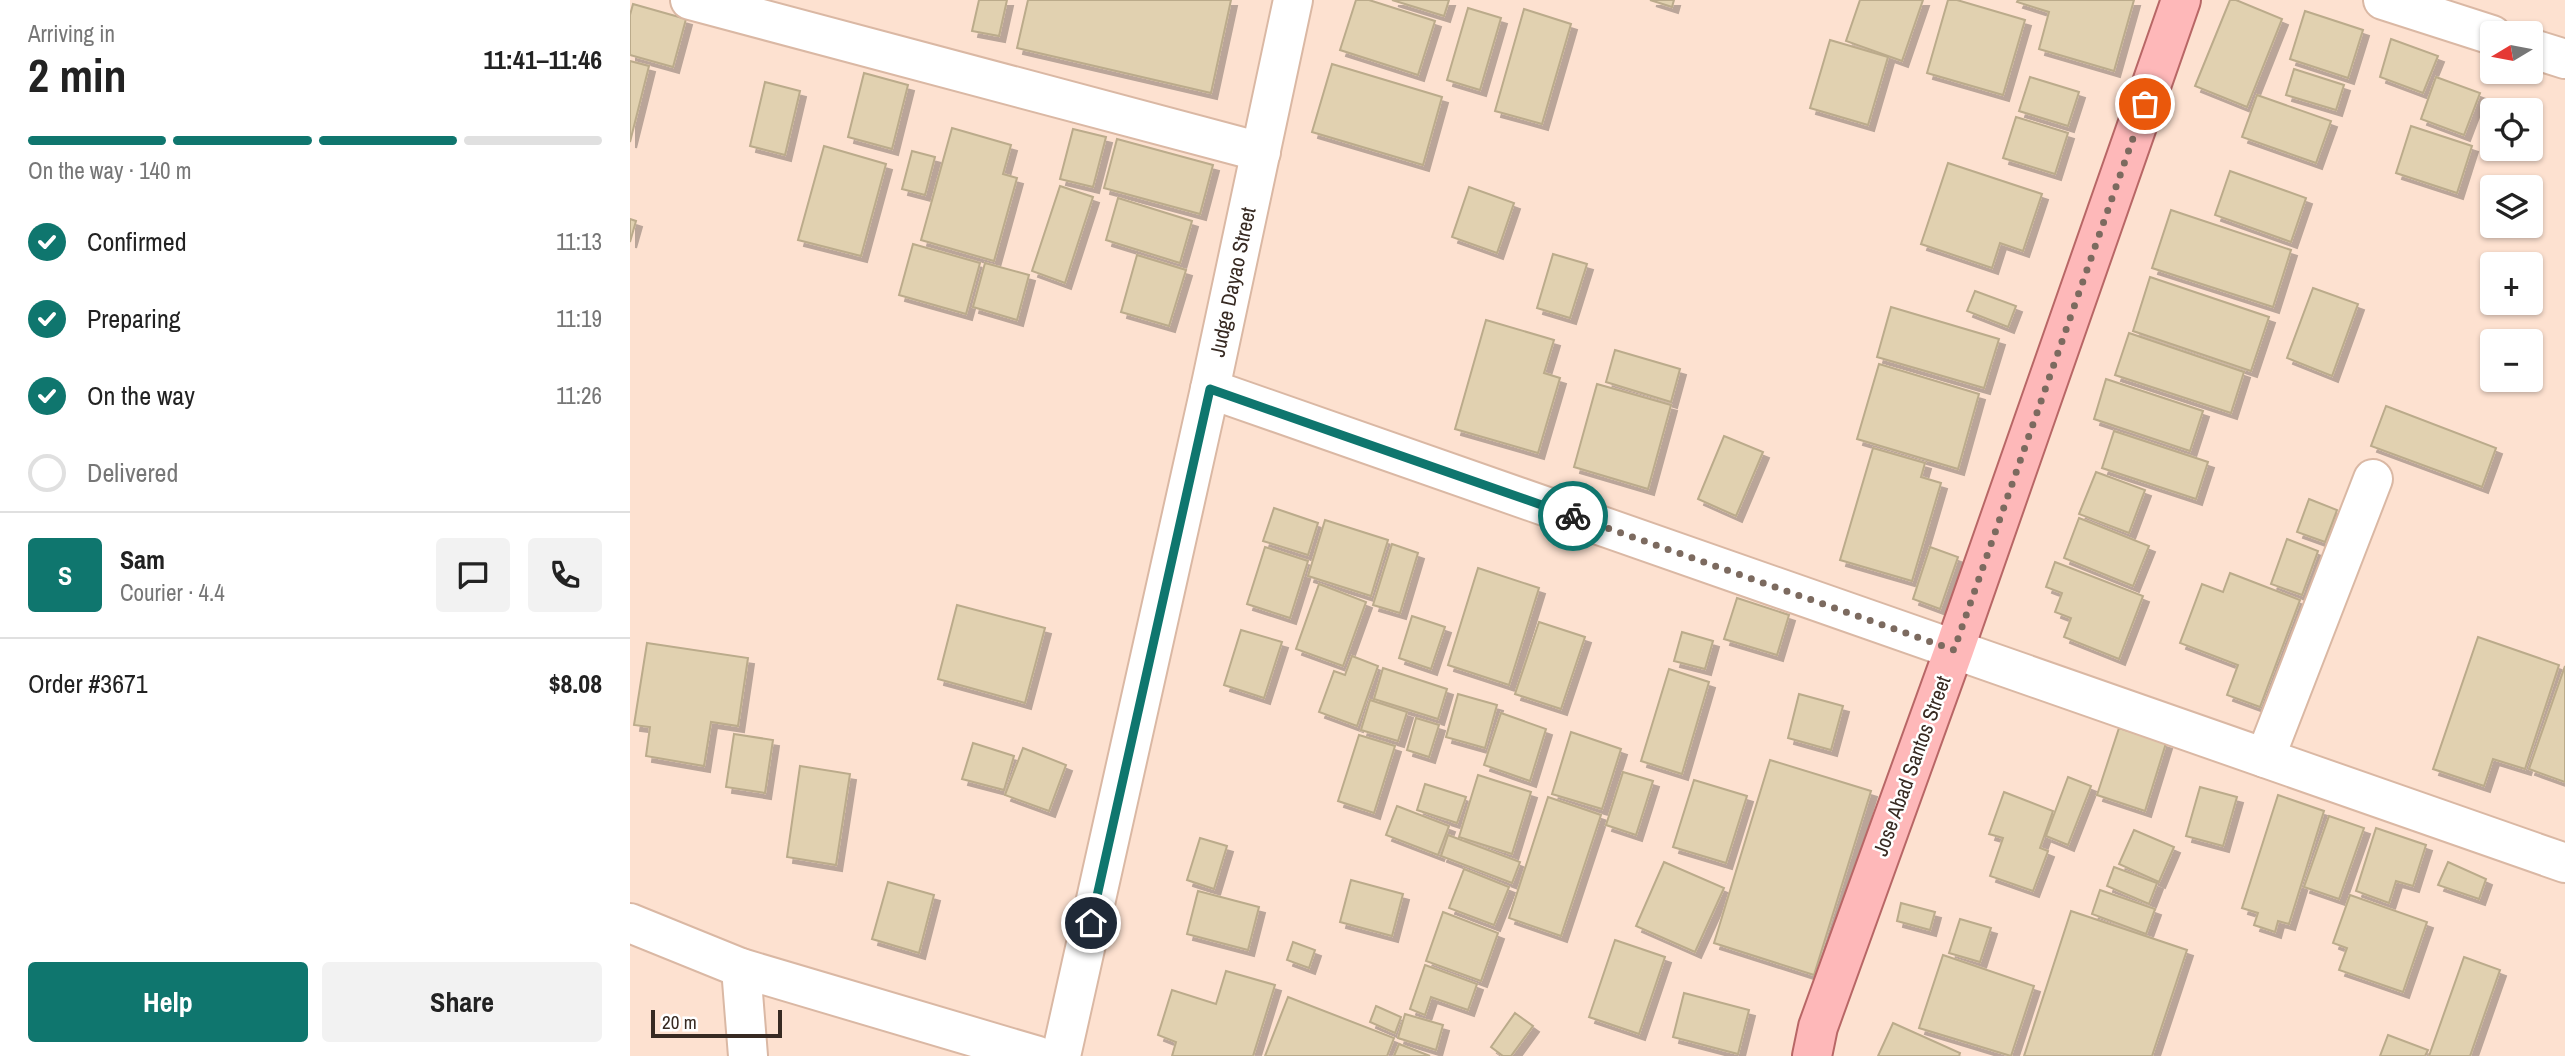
<!DOCTYPE html>
<meta charset="utf-8">
<style>
:root{--surface:#fff;--page:#f2f2f2;--text:#222;--muted:#767676;--line:#e0e0e0;--accent:#0f766e}
body{margin:0;font-family:"Archivo Narrow",sans-serif;background:var(--page);color:var(--text);height:100vh;display:flex;flex-direction:column;font-size:26px;white-space:nowrap}
*{box-sizing:border-box;margin:0}
p{font-size:23px;color:var(--muted)}
.icon{flex:none;width:38px;height:38px;fill:none;stroke:currentColor;stroke-width:2;stroke-linecap:round;stroke-linejoin:round}
.map{position:relative;flex:1;overflow:hidden}
.side{display:flex;flex-direction:column;background:var(--surface);width:630px}
.side>*{flex:none}
.needle{width:46px;rotate:260deg}
.fabs{position:absolute;left:1850px;top:21px;display:grid;gap:14px}
.fabs a{display:grid;place-items:center;width:63px;height:63px;border-radius:7px;background:var(--surface);box-shadow:0 2px 5px #0004;font-size:35px}
.scale{position:absolute;left:21px;bottom:18px;width:131px;box-sizing:border-box;padding-left:7px;border:4px solid #372a22;border-top:0;font-size:19px;line-height:24px;white-space:nowrap;color:#372a22;-webkit-text-stroke:5px #fff;paint-order:stroke}
.pin{position:absolute;display:grid;place-items:center;width:60px;height:60px;color:#fff;margin:-30px;border:4px solid #fff;border-radius:50%;box-shadow:0 2px 7px #0007}
.courier{position:absolute;display:grid;place-items:center;width:70px;height:70px;margin:-35px;border:5px solid #0f766e;border-radius:50%;background:#fff;color:#222;box-shadow:0 2px 9px #0007}
.head em{font-style:normal;font-weight:700}
.head div{display:flex;flex-direction:column-reverse}
.head{display:flex;align-items:center;justify-content:space-between;height:119px;padding:0 28px}
h1{font-size:46px;font-weight:700;line-height:52px}
.bar{display:grid;grid-template-columns:repeat(4,1fr);gap:10px 7px;align-content:center;height:84px;padding:0 28px}
.bar i{height:9px;border-radius:5px;background:var(--line)}
.bar .current{background:var(--accent)}
.bar p{grid-column:span 4}
.line{display:flex;align-items:center;gap:18px;padding:0 28px;border-top:2px solid var(--line)}
.line div{flex:1}
.round{display:grid;place-items:center;flex:none;width:74px;height:74px;border-radius:7px;background:var(--page)}
ol{padding:0 28px;list-style:none}
li{display:flex;align-items:center;gap:21px;height:77px}
li p{margin-inline-start:auto}
li .icon{padding:7px;border-radius:50%;background:var(--accent);color:#fff;stroke-width:4}
li:last-child{color:var(--muted)}
li i{width:38px;height:38px;border:4px solid var(--line);border-radius:50%}
.primary-button{display:flex;gap:14px;margin-top:auto;padding:14px 28px}
.primary-button a{flex:1;height:80px;border-radius:7px;background:var(--accent);color:#fff;font-size:28px;font-weight:700;line-height:80px;text-align:center}
.primary-button a+a{background:var(--page);color:var(--text)}
main{display:flex;flex:1;min-height:0}
.map>svg:first-child{display:block}
</style>
<main>
<section class="side">
<div class="head"><div><h1>2 min</h1><p>Arriving in</p></div><em>11:41–11:46</em></div>
<div class="bar"><i class="current"></i><i class="current"></i><i class="current"></i><i></i><p>On the way · 140 m</p></div>
<ol>
<li><svg class="icon" aria-label="check" viewBox="0 0 24 24"><path d="M5 12l5 5 9-10"/></svg>Confirmed<p>11:13</p></li>
<li><svg class="icon" aria-label="check" viewBox="0 0 24 24"><path d="M5 12l5 5 9-10"/></svg>Preparing<p>11:19</p></li>
<li><svg class="icon" aria-label="check" viewBox="0 0 24 24"><path d="M5 12l5 5 9-10"/></svg>On the way<p>11:26</p></li>
<li><i></i>Delivered</li>
</ol>
<div class="line" style="height:126px"><b class="round" style="background:var(--accent);color:#fff">S</b><div><b>Sam</b><p>Courier · 4.4</p></div><a class="round"><svg class="icon" aria-label="chat" viewBox="0 0 24 24"><path d="M4 5h16v11H9l-5 4z"/></svg></a><a class="round"><svg class="icon" aria-label="phone" viewBox="0 0 24 24"><path d="M5 4h4l2 5-3 2q2 4 5 5l2-3 5 2v4C11 20 4 13 5 4z"/></svg></a></div>
<div class="line" style="height:91px"><div>Order #3671</div><b>$8.08</b></div>
<div class="primary-button"><a>Help</a><a>Share</a></div>
</section>
<div class="map">
<svg width="1935" height="1056" viewBox="0 0 1935 1056">
<defs>
<filter id="shadow"><feDropShadow dx="6" dy="6" stdDeviation="0" flood-color="#0004"/></filter>
</defs>
<rect width="100%" height="100%" fill="#fde1d0"/>
<!-- building -->
<g fill="#e1d1b0" stroke="#bbab8b" stroke-width="2" filter="url(#shadow)">
<path d="M349 0H377L369 36 342 31Z"/>
<path d="M398 0H601L581 93 387 48Z"/>
<path d="M726 0H739L805 21 788 75 710 50Z"/>
<path d="M762 0H819L814 16Z"/>
<path d="M1020 0H1044L1042 7Z"/>
<path d="M1230 0H1293L1272 61 1216 41Z"/>
<path d="M1318 0H1327L1395 20 1373 95 1297 73Z"/>
<path d="M1388 0H1504L1484 71 1409 49 1419 12 1387 2Z"/>
<path d="M1600 0H1606L1652 19 1617 107 1565 86Z"/>
<path d="M3 4 56 19 43 67 0 55V15Z"/>
<path d="M838 8 871 18 850 90 817 80Z"/>
<path d="M894 9 941 24 912 124 865 111Z"/>
<path d="M1675 11 1733 30 1718 78 1660 59Z"/>
<path d="M1761 39 1808 56 1793 93 1750 77Z"/>
<path d="M1200 40 1258 57 1238 125 1180 108Z"/>
<path d="M0 61 19 66 0 142Z"/>
<path d="M702 64 812 97 793 165 682 132Z"/>
<path d="M1664 69 1714 85 1706 110 1656 95Z"/>
<path d="M234 73 278 85 262 149 218 137Z"/>
<path d="M1400 77 1449 92 1438 126 1389 111Z"/>
<path d="M1806 77 1850 93 1834 135 1791 119Z"/>
<path d="M135 82 170 91 155 155 120 146Z"/>
<path d="M1627 95 1701 121 1686 163 1612 137Z"/>
<path d="M1386 117 1438 133 1425 174 1373 158Z"/>
<path d="M1781 126 1842 146 1827 193 1766 173Z"/>
<path d="M322 128 381 145 373 174 387 178 364 261 291 240Z"/>
<path d="M443 129 476 137 463 187 430 179Z"/>
<path d="M487 139 583 165 570 214 474 188Z"/>
<path d="M194 146 256 164 231 256 168 240Z"/>
<path d="M282 151 305 157 295 195 272 189Z"/>
<path d="M1318 163 1412 194 1393 251 1370 243 1362 268 1291 244Z"/>
<path d="M1600 171 1676 198 1661 242 1585 215Z"/>
<path d="M430 186 463 197 435 283 402 271Z"/>
<path d="M839 187 884 203 867 253 822 237Z"/>
<path d="M488 198 562 221 550 263 476 240Z"/>
<path d="M1541 210 1661 250 1643 307 1522 268Z"/>
<path d="M0 219 6 221 0 242Z"/>
<path d="M283 244 350 263 336 314 269 295Z"/>
<path d="M923 254 957 264 940 318 907 308Z"/>
<path d="M507 255 556 270 539 326 491 312Z"/>
<path d="M355 263 399 275 387 320 343 307Z"/>
<path d="M1520 277 1639 317 1621 371 1503 331Z"/>
<path d="M1683 288 1728 304 1702 376 1657 358Z"/>
<path d="M1345 291 1386 306 1378 327 1337 311Z"/>
<path d="M1261 307 1369 339 1354 388 1247 357Z"/>
<path d="M856 320 924 340 914 373 930 378 908 453 825 429Z"/>
<path d="M1499 333 1614 372 1601 413 1485 375Z"/>
<path d="M985 350 1050 369 1041 402 976 382Z"/>
<path d="M1249 364 1349 394 1328 469 1227 439Z"/>
<path d="M1476 379 1573 411 1560 451 1464 419Z"/>
<path d="M967 384 1041 405 1018 489 944 467Z"/>
<path d="M1756 406 1866 448 1852 487 1741 446Z"/>
<path d="M1484 431 1578 462 1566 499 1472 468Z"/>
<path d="M1094 436 1133 452 1106 516 1068 499Z"/>
<path d="M1243 448 1295 463 1291 477 1311 483 1282 581 1210 560Z"/>
<path d="M1466 472 1515 490 1499 533 1449 514Z"/>
<path d="M1679 499 1707 510 1695 542 1667 532Z"/>
<path d="M644 508 688 523 678 555 633 541Z"/>
<path d="M1449 518 1519 546 1503 586 1434 558Z"/>
<path d="M695 520 758 540 741 596 678 576Z"/>
<path d="M1657 539 1688 551 1672 595 1641 584Z"/>
<path d="M762 544 788 553 770 613 743 605Z"/>
<path d="M635 547 678 561 660 618 617 604Z"/>
<path d="M1300 547 1328 557 1310 609 1283 599Z"/>
<path d="M1425 562 1513 596 1489 659 1434 637 1441 618 1425 612 1432 593 1416 587Z"/>
<path d="M848 568 909 588 879 685 818 665Z"/>
<path d="M1600 573 1670 600 1630 707 1597 695 1608 665 1550 643 1572 584 1593 592Z"/>
<path d="M689 584 736 602 713 666 666 649Z"/>
<path d="M1107 598 1159 615 1147 655 1094 639Z"/>
<path d="M327 605 415 628 395 703 308 679Z"/>
<path d="M782 616 815 627 801 669 769 658Z"/>
<path d="M909 622 955 637 931 709 885 694Z"/>
<path d="M611 630 652 642 634 698 594 685Z"/>
<path d="M1052 632 1083 641 1075 669 1044 661Z"/>
<path d="M1848 637 1929 665 1895 769 1863 759 1854 786 1803 769Z"/>
<path d="M17 643 118 658 108 726 81 722 74 766 16 756 20 727 4 725Z"/>
<path d="M722 656 748 666 727 726 689 712 704 671 715 675Z"/>
<path d="M1935 666V782L1899 769Z"/>
<path d="M753 668 817 689 808 719 744 699Z"/>
<path d="M1039 669 1079 682 1052 774 1011 761Z"/>
<path d="M828 694 867 705 855 748 816 737Z"/>
<path d="M1169 694 1213 706 1201 750 1158 738Z"/>
<path d="M740 700 777 712 768 741 731 730Z"/>
<path d="M871 713 916 729 900 781 854 765Z"/>
<path d="M786 718 809 725 799 757 777 750Z"/>
<path d="M1489 728 1536 743 1515 811 1467 795Z"/>
<path d="M941 732 991 749 972 809 922 794Z"/>
<path d="M104 734 143 740 135 793 96 787Z"/>
<path d="M729 735 765 746 744 813 708 801Z"/>
<path d="M343 743 384 756 374 790 332 779Z"/>
<path d="M393 748 436 765 419 811 375 795Z"/>
<path d="M1140 760 1241 791 1184 975 1084 943Z"/>
<path d="M170 766 220 774 206 865 157 857Z"/>
<path d="M993 772 1023 781 1006 835 976 825Z"/>
<path d="M848 775 901 792 882 854 829 837Z"/>
<path d="M1438 777 1461 786 1438 845 1416 836Z"/>
<path d="M1064 780 1117 796 1096 863 1043 847Z"/>
<path d="M795 784 836 797 827 823 787 810Z"/>
<path d="M1570 787 1607 797 1593 846 1556 836Z"/>
<path d="M1374 792 1423 811 1410 848 1418 851 1403 891 1360 876 1373 838 1359 834Z"/>
<path d="M1648 795 1694 811 1659 924 1648 921 1645 932 1624 925 1628 913 1612 908Z"/>
<path d="M918 797 971 815 931 936 879 918Z"/>
<path d="M767 806 819 826 808 855 756 835Z"/>
<path d="M1699 816 1734 828 1709 899 1674 887Z"/>
<path d="M1746 828 1796 845 1783 886 1766 881 1759 903 1726 891Z"/>
<path d="M1504 830 1544 847 1529 882 1489 864Z"/>
<path d="M818 835 890 862 882 883 811 856Z"/>
<path d="M570 838 597 846 584 889 557 880Z"/>
<path d="M1034 862 1094 888 1065 952 1006 926Z"/>
<path d="M1818 862 1856 879 1849 899 1808 885Z"/>
<path d="M1484 867 1527 883 1519 904 1477 886Z"/>
<path d="M834 869 879 887 864 925 819 908Z"/>
<path d="M721 880 773 894 762 936 710 922Z"/>
<path d="M258 882 304 895 289 953 242 939Z"/>
<path d="M1470 890 1525 909 1516 934 1462 914Z"/>
<path d="M568 891 629 907 618 950 557 934Z"/>
<path d="M1720 895 1797 922 1773 992 1709 970 1717 948 1703 943Z"/>
<path d="M1271 903 1305 912 1300 930 1267 921Z"/>
<path d="M1441 911 1557 950 1522 1056H1394Z"/>
<path d="M813 912 868 933 851 981 796 961Z"/>
<path d="M1330 919 1361 928 1350 962 1319 953Z"/>
<path d="M985 940 1035 957 1009 1034 959 1017Z"/>
<path d="M663 942 685 950 679 968 657 960Z"/>
<path d="M1313 955 1404 986 1381 1056 1289 1028Z"/>
<path d="M1834 957 1870 970 1840 1056H1799Z"/>
<path d="M795 965 847 984 838 1010 801 997 795 1015 780 1009Z"/>
<path d="M596 971 645 985 623 1056H542L546 1042 528 1035 542 990 586 1004Z"/>
<path d="M1054 993 1119 1010 1108 1054 1043 1037Z"/>
<path d="M658 997 764 1038 757 1056H635Z"/>
<path d="M746 1006 771 1017 765 1033 740 1022Z"/>
<path d="M885 1013 903 1026 881 1056H873L861 1047Z"/>
<path d="M775 1014 813 1025 806 1050 768 1038Z"/>
<path d="M1263 1023 1330 1053 1329 1056H1248Z"/>
<path d="M1758 1035 1798 1050 1795 1056H1750Z"/>
<path d="M769 1044 800 1056H764Z"/>
</g>
<g fill="none" stroke-linecap="round" stroke-linejoin="round">
<defs>
<g id="minor">
<path d="M60 0 631 152"/>
<path d="M1753 0 1862 35"/>
<path d="M1900 48 1935 59"/>
<path d="M580 389 1935 863"/>
<path d="M1635 758 1743 479"/>
<path d="M0 923 111 968 408 1056"/>
<path d="M111 968 118 1056"/>
<path d="M431 1056 580 389 663 0"/>
</g>
<path id="major" d="M1182 1056 1188 1027 1324 650 1551 0"/>
</defs>
<!-- minor casing -->
<use href="#minor" stroke="#dab8a4" stroke-width="42"/>
<!-- major casing -->
<use href="#major" stroke="#b86766" stroke-width="42"/>
<!-- minor -->
<use href="#minor" stroke="#fff" stroke-width="38"/>
<!-- major -->
<use href="#major" stroke="#feb8b9" stroke-width="38"/>
</g>
<g fill="none" stroke-linecap="round" stroke-linejoin="round">
<!-- done -->
<path stroke="#7c6a5f" stroke-width="7" stroke-dasharray="0 12.6" d="M943 516 1324 650 1515 104"/>
<!-- route -->
<path stroke="#0f766e" stroke-width="9" d="M461 923 580 389 943 516"/>
</g>
<g text-anchor="middle" stroke-width="5" stroke-linejoin="round" paint-order="stroke">
<!-- street labels -->
<g font-size="21" fill="#372a22" stroke="#fff">
<text transform="translate(603 282) rotate(-78)" y="7">Judge Dayao Street</text>
<text transform="translate(1282 766) rotate(-70)" y="7">Jose Abad Santos Street</text>
</g>
</g>
</svg>
<div class="fabs">
<a><svg class="needle" viewBox="-14 -14 28 28"><path d="M0-13l5 13h-10z" fill="#e53935"/><path d="M0 13l5-13h-10z" fill="#767676"/></svg></a>
<a><svg class="icon" aria-label="locate" viewBox="0 0 24 24"><circle cx="12" cy="12" r="6"/><path d="M12 2v4M12 18v4M2 12h4M18 12h4"/></svg></a>
<a><svg class="icon" aria-label="layers" viewBox="0 0 24 24"><path d="M12 4l9 5-9 5-9-5zM3 14l9 5 9-5"/></svg></a>
<a>+</a>
<a>−</a>
</div>
<div class="scale">20 m</div>
<div class="pin" style="left:1515px;top:104px;background:#ea580c"><svg class="icon" aria-label="bag" viewBox="0 0 24 24"><path d="M5 8h14l-1 12H6zM9 8a3 3 0 0 1 6 0"/></svg></div>
<div class="pin" style="left:461px;top:923px;background:#1f2937"><svg class="icon" aria-label="home" viewBox="0 0 24 24"><path d="M3 11l9-7 9 7M6 9v11h12V9"/></svg></div>
<div class="courier" style="left:943px;top:516px"><svg class="icon" aria-label="bike" viewBox="0 0 24 24"><circle cx="6" cy="16" r="4"/><circle cx="18" cy="16" r="4"/><path d="M6 16l4-8h5l3 8M10 8l3 8H6M13 5h3"/></svg></div>
</div>
</main>
